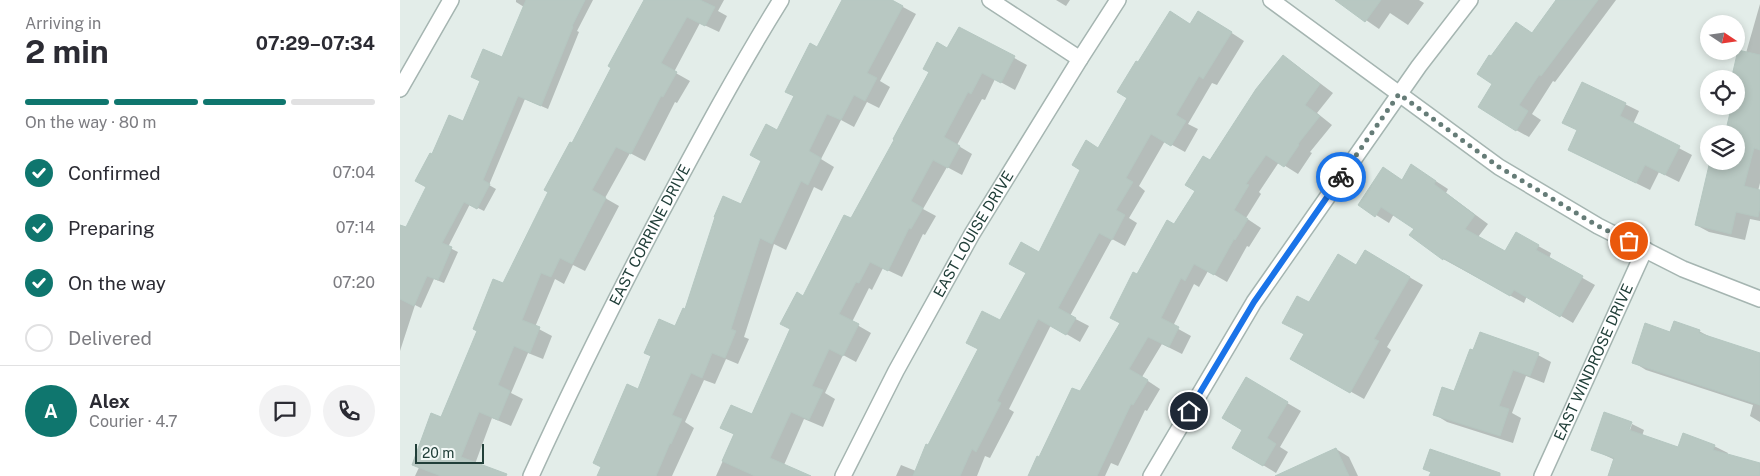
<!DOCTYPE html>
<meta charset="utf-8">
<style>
:root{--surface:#fff;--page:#f2f2f3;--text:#2b2b33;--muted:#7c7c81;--line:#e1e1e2;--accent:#0f766e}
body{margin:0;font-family:"Public Sans",sans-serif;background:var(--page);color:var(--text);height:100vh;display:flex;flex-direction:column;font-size:19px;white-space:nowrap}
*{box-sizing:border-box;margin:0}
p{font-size:16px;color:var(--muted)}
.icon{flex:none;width:28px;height:28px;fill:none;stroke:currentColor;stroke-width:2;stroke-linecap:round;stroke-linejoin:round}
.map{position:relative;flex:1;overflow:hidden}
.drawer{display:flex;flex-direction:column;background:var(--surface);width:400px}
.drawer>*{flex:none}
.needle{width:32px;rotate:103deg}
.fabs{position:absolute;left:1300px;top:15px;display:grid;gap:10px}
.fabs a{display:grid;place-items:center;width:45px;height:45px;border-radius:50%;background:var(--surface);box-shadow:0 2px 8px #0003;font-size:25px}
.scale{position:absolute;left:15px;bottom:12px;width:69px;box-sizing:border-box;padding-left:5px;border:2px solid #213f39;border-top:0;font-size:14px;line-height:18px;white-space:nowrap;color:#213f39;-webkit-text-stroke:4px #f3f9f7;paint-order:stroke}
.pin{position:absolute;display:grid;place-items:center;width:42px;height:42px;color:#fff;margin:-21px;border:2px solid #fff;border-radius:50%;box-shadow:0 1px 5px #0007}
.courier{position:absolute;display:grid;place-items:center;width:50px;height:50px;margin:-25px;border:4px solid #1a73e8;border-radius:50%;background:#fff;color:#222;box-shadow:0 1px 6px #0007}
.summary em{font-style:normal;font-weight:700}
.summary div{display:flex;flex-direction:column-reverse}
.summary{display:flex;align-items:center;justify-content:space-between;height:85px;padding:0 25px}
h1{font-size:32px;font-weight:700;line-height:38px}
.bar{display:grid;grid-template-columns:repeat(4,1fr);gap:8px 5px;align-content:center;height:60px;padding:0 25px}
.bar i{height:6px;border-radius:4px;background:var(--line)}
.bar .on{background:var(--accent)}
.bar p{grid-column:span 4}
.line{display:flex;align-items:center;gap:12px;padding:0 25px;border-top:1px solid var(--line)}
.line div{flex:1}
.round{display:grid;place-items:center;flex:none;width:52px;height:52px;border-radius:26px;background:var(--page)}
ol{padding:0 25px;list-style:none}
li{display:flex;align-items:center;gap:15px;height:55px}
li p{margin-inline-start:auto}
li .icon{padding:5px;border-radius:50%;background:var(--accent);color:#fff;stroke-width:4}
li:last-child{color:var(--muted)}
li i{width:28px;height:28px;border:2px solid var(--line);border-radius:50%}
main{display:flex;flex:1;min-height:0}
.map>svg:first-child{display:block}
</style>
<main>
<section class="drawer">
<div class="summary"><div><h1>2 min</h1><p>Arriving in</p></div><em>07:29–07:34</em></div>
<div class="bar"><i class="on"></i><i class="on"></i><i class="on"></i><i></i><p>On the way · 80 m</p></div>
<ol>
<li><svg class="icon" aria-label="check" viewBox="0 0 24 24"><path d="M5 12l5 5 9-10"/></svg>Confirmed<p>07:04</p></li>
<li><svg class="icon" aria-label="check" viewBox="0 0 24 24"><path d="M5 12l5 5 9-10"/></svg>Preparing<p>07:14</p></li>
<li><svg class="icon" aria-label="check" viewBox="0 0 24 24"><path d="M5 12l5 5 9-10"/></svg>On the way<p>07:20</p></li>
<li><i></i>Delivered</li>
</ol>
<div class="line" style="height:90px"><b class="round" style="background:var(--accent);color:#fff">A</b><div><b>Alex</b><p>Courier · 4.7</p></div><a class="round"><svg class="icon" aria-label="chat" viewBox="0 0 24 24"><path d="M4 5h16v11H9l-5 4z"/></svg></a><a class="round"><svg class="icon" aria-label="phone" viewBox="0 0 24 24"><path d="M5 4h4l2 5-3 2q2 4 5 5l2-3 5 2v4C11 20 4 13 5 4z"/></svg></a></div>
</section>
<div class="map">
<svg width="1360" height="476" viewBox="0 0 1360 476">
<rect width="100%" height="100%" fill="#e3ede9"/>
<!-- shadow -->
<g fill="#0003">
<path d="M116 0H193L177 31 179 32 148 109 125 99 89 185 96 189 84 211 70 204 48 247 58 252 44 283 34 279 21 308 15 305 0 351V226L6 229 28 187 33 156 63 122 102 59 124 7 116 2Z"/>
<path d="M252 0H324L318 11 327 16 319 32 300 23 274 72 290 81 277 103 275 102 245 161 230 153 205 198 219 206 185 271 173 265 164 284 155 279 135 327 152 336 143 359 128 353 111 393 123 399 111 426 92 418 75 464 88 476H15L104 285 172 145Z"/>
<path d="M443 0H490L516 14 480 81 490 87 479 108 467 102 454 127 441 120 421 159 434 167 422 191 414 187 386 250 374 244 344 337 349 339 338 364 326 359 315 384 304 380 285 422 294 428 272 476H199L238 390 286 311 342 206 417 48Z"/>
<path d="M656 0H670L666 6Z"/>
<path d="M937 0H1019L1024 3 1008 25 990 13 979 29Z"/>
<path d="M1157 0H1216L1155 82 1153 81 1132 114 1141 120 1129 137 1116 130 1091 58 1116 23 1133 34Z"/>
<path d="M1360 4V183L1358 191H1360V221L1350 219 1345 240 1309 232 1296 225 1336 161V134L1333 115 1342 80 1333 76 1346 53Z"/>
<path d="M812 20 844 41 817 85 812 83 788 124 798 129 785 152 765 141 739 186 745 191 729 218 737 223 725 246 712 239 670 316 689 326 680 342 651 325 609 409 614 412 590 458 585 456 577 476H496L501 465 516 471 528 446 729 98 739 63 791 25Z"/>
<path d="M559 28 627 65 615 90 595 79 585 100 582 99 557 145 572 154 562 175 547 167 523 209 536 216 525 235 523 234 502 277 483 268 472 290 469 288 452 322 471 333 456 362 443 355 425 393 435 399 423 427 404 419 384 465 395 476H316L335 434 322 427 353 416 404 298 451 220Z"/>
<path d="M883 57 896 65 933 93 917 113 932 125 910 152 912 153 898 174 879 162 859 192 861 194 846 218 861 228 849 247 847 246 827 282 808 271 799 287 794 284 773 326 791 336 782 354 762 344 742 377 760 389 747 411 745 410 718 466 711 463 705 476H629L722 323 738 275 774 226 796 190 811 162Z"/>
<path d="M1182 83 1239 111 1233 124 1292 155 1279 182 1259 172 1250 190 1183 157 1179 130Z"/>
<path d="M1025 174 1048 189 1046 193 1088 224 1078 237 1106 252 1116 234 1151 253 1149 259 1195 285 1173 323 1127 296 1124 303 1043 259 1011 235 1016 228 994 214 989 223 960 205 1002 181Z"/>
<path d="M966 252 1023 285 987 347 991 350 964 399 892 359 905 334 909 304 957 267Z"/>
<path d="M1299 331 1312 338 1360 358V422L1350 416 1353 405 1246 370 1233 362 1271 334Z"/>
<path d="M1138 355 1151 362 1144 383 1126 376 1112 413 1121 418 1113 443 1047 422 1034 414 1055 393Z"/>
<path d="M846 379 901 411 880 447 888 452 876 473 833 447 844 429Z"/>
<path d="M1205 413 1232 423H1230L1228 436 1232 424 1244 430 1242 436 1279 449 1314 446 1328 453 1327 455 1360 464V476H1209L1215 460 1192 449Z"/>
<path d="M936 449 949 457 958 476H878Z"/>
</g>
<!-- building -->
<g fill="#b8c8c2" stroke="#b5c7c1">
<path d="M126 0H185L172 26 173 27 141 106 118 96 83 180 90 184 77 209 64 202 42 243 52 247 38 280 27 276 14 306 0 299V225L6 227 26 187 15 181 30 153 32 154 49 115 63 121 80 81 71 77 83 49 102 57Z"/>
<path d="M244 0H300L315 7 305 26 287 17 261 63 277 72 263 97 261 96 231 154 216 147 192 190 206 198 172 264 160 258 151 277 141 273 122 320 140 327 130 353 114 346 98 385 110 391 98 420 79 412 61 457 107 474 106 476H41L12 465 31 413 41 417 77 331 73 329 93 279 103 283 148 192 144 190 170 142 172 143 211 68 208 66Z"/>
<path d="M442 0H492L503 6 467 73 477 78 465 101 454 95 441 120 427 114 409 151 421 158 408 185 401 181 372 244 360 238 331 329 336 331 325 358 312 353 302 378 291 373 272 415 282 419 271 444 270 443 256 476H197L201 467 193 463 227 384 238 389 251 356 244 353 259 319 275 326 283 308 285 309 315 217H314L323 196 341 204 361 161 350 155 366 124 377 130 394 96 385 92 410 43 417 47Z"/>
<path d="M935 0H981L965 22Z"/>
<path d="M1156 0H1198L1141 76 1139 75 1119 105 1128 111 1116 131 1078 107 1092 84 1077 74 1089 55 1091 56 1116 22 1132 33Z"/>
<path d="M770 11 790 24 798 11 832 32 803 79 799 76 776 115 786 121 771 146 751 134 726 178 733 182 716 210 725 215 712 240 699 233 658 308 676 318 666 335 638 319 597 401 601 403 576 452 572 449 560 476H513L526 444 528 445 578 349 566 343 582 311 600 320 626 273 609 264 621 242 639 252 680 170 672 165 686 140 698 148 727 98 717 92 736 61 738 62Z"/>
<path d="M559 27 615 56 601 83 582 73 571 94 568 92 544 137 560 146 548 168 533 160 511 201 523 208 511 229 509 228 488 271 470 262 459 283 456 282 439 314 459 324 443 356 429 349 412 386 423 390 409 420 391 412 370 458 411 476H355L322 461 334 434 320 428 331 405 352 414 390 329 380 324 397 292 403 296 444 215 451 218 494 140 493 139 529 72 523 69 537 42 547 48Z"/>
<path d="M1338 50 1360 55V150L1354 148 1344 186 1360 190V207L1358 217 1336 212 1331 234 1295 225 1310 161H1336V134H1325L1330 113 1332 114 1334 106H1336V97L1341 79 1332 76Z"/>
<path d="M883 55 920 84 905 105 920 116 898 144 899 145 884 167 866 155 846 184 849 185 834 210 848 219 835 240 834 239 814 275 794 264 785 281 781 278 761 318 779 327 769 347 748 337 729 369 748 380 733 405 731 404 697 476H628L637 456 639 457 672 388 680 391 720 323 710 318 733 272 737 274 767 220 774 224 795 191 785 185 803 156 810 160 856 89Z"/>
<path d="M1182 82 1226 103 1220 116 1280 146 1265 175 1245 165 1236 183 1168 150 1177 130 1162 123Z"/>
<path d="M1011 164 1036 181 1034 184 1075 215 1065 229 1105 251 1116 232 1139 245 1136 250 1183 276 1160 317 1114 290 1110 296 1043 258V260L1009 235 1014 229 981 207 975 217 958 205 983 167 1002 180Z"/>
<path d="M965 250 1010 277 974 339 979 341 950 393 890 359 904 334 882 323 897 296 909 302 938 254 956 265Z"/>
<path d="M1274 321 1300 330 1299 333 1360 353V405L1232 363 1245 323 1270 332Z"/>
<path d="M1080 332 1139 353 1130 376 1113 370 1099 406 1109 409 1100 436 1033 415 1042 387 1054 391 1070 349 1073 350Z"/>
<path d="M846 377 888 402 867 438 876 444 863 466 832 448 842 430 822 418Z"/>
<path d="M1204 412 1232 422 1229 430 1278 447 1283 433 1315 445 1313 450 1360 463V476H1208L1214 458 1191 450Z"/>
<path d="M936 448 949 476H875Z"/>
<path d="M1030 449 1100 473V476H1029L1031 472 1023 469Z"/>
</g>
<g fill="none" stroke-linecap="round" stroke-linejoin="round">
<defs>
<g id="minor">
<path d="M590 0 680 59"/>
<path d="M871 0 1099 167 1198 226 1283 269 1360 299"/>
<path d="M0 89 51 0"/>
<path id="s1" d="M131 476C172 386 216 298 262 211 300 140 338 69 381 0"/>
<path id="s2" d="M443 476 496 371 572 234 680 59 718 0"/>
<path d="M751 476 854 302 1019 66 1070 0"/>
<path id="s3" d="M1142 476 1245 249"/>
</g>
</defs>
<!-- minor casing -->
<use href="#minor" stroke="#a5b5b1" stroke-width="18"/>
<!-- minor -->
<use href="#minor" stroke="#fff" stroke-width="15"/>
</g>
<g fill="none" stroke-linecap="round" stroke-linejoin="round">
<!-- done -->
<path stroke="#657c77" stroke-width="5" stroke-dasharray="0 9" d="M941 177 999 94 1099 167 1198 226 1229 241"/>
<!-- route -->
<path stroke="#1a73e8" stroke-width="6" d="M789 411 854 302 941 177"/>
</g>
<g text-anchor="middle" stroke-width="4" stroke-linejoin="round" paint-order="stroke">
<!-- street labels -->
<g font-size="15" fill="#213f39" stroke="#f3f9f7">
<text dy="5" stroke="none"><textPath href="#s2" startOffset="275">EAST LOUISE DRIVE</textPath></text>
<text dy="5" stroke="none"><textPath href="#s1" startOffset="269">EAST CORRINE DRIVE</textPath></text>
<text dy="5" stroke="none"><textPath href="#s3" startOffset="125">EAST WINDROSE DRIVE</textPath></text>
</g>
</g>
</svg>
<div class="fabs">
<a><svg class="needle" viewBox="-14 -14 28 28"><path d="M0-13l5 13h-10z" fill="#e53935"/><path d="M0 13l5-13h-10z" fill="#7c7c81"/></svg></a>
<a><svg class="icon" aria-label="locate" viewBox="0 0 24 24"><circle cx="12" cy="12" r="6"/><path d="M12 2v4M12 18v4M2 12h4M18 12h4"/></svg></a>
<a><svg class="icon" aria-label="layers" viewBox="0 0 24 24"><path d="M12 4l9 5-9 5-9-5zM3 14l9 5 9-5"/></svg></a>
</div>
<div class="scale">20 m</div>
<div class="pin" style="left:1229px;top:241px;background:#ea580c"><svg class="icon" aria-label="bag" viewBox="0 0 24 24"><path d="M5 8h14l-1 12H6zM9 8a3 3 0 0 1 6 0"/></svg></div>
<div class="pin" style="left:789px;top:411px;background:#1f2937"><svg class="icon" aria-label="home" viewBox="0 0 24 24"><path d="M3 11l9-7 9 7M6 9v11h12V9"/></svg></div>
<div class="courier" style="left:941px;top:177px"><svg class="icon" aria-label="bike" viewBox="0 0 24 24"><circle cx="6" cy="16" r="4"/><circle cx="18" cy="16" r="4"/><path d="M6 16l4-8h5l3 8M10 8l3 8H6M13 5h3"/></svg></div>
</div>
</main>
